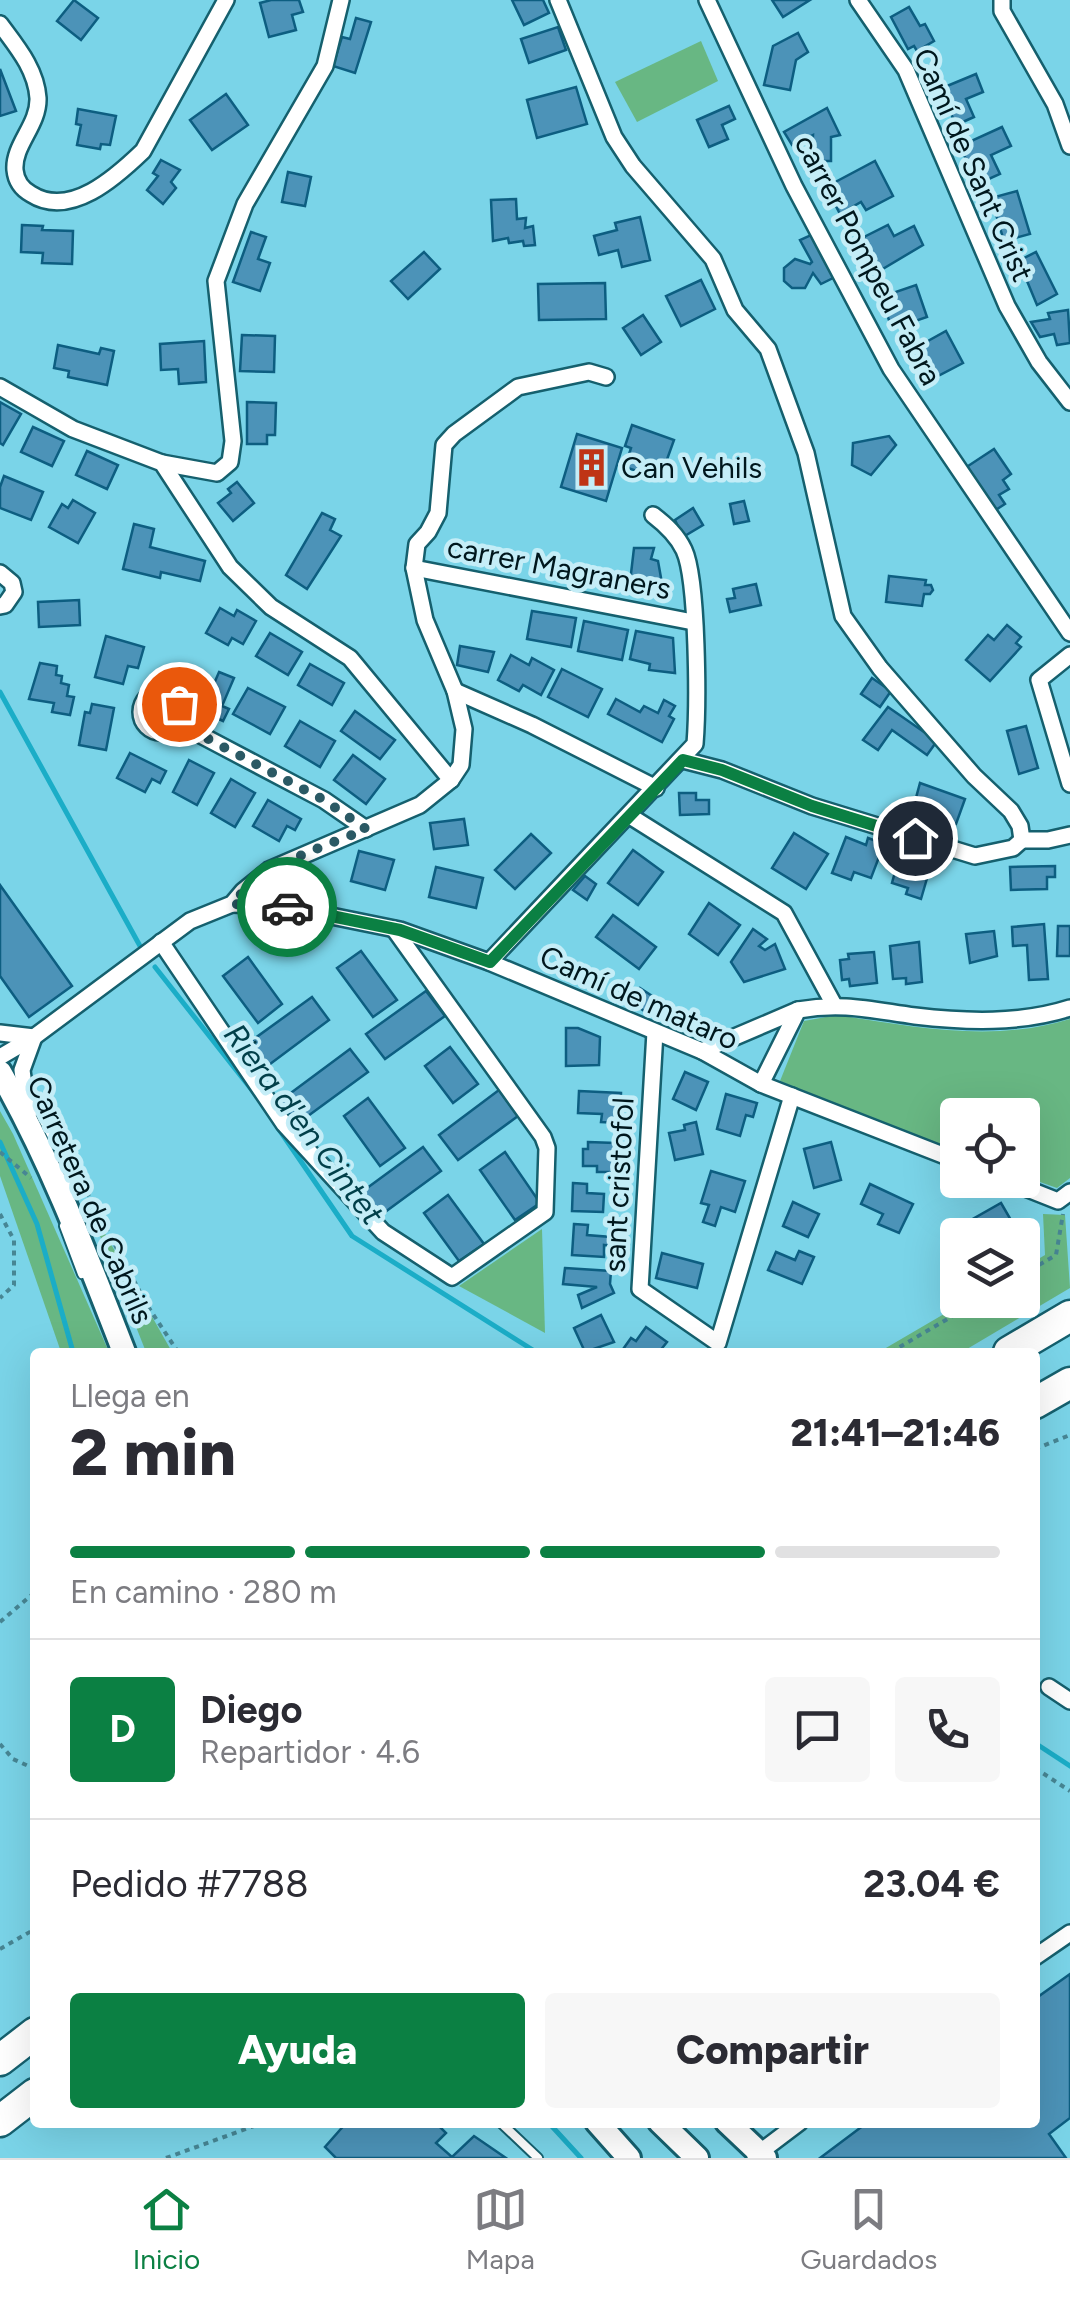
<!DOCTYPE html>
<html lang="es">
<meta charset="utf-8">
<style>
:root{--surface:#fff;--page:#f7f7f7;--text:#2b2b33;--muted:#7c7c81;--line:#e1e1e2;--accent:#0b8043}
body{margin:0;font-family:Figtree,sans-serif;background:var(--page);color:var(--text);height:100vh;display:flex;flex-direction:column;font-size:38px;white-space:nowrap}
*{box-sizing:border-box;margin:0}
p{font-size:32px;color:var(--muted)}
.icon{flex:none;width:55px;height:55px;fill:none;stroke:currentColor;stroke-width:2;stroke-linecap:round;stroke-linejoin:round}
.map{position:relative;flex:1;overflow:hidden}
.drawer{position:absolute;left:30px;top:1348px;width:1010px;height:780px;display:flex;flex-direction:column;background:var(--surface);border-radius:10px;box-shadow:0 10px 40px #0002}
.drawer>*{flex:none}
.buttons{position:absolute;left:940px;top:1098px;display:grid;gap:20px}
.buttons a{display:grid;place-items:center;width:100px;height:100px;border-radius:10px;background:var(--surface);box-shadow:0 10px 40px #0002;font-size:50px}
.pin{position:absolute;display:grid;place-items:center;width:85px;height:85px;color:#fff;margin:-42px;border:5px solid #fff;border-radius:50%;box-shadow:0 2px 10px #0007}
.courier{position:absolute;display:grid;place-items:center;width:100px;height:100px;margin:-50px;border:8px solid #0b8043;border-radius:50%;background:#fff;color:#222;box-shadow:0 2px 12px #0007}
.overview em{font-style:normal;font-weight:800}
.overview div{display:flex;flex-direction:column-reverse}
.overview{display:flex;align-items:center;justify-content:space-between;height:170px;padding:0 40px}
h1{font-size:65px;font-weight:800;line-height:75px}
.bar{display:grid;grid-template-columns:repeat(4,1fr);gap:15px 10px;align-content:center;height:120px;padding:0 40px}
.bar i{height:12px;border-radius:8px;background:var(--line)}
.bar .current{background:var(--accent)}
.bar p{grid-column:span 4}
.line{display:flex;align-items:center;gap:25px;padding:0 40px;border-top:2px solid var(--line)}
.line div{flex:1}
.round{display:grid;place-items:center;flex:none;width:105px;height:105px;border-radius:10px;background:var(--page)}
.button{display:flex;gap:20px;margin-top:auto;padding:20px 40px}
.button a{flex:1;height:115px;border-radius:10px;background:var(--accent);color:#fff;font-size:40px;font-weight:800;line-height:115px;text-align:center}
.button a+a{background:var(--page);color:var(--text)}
.tabs{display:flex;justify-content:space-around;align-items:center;height:140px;border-top:2px solid var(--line);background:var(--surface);font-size:28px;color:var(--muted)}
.tabs a{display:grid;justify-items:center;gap:5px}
.tabs .current{color:var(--accent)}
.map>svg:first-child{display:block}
</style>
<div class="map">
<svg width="1070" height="2158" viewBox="0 0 1070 2158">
<rect width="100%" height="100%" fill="#7ad4e8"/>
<!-- green -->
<g fill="#68b783">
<path d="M701 41 718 81 637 122 615 82Z"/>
<path d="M837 1015C915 1027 993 1043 1070 1019V1178L1057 1188 1023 1176 1022 1115H958L957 1155 780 1081 804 1021Z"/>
<path d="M0 1111 13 1134 109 1352H61L0 1176Z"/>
<path d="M85 1198 172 1352H146Z"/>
<path d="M1043 1214 1065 1215 1070 1288 962 1352H879L968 1300H1022L1023 1268 1045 1255Z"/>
<path d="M542 1229 545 1333 459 1286Z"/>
</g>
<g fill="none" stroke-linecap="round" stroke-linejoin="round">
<!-- stream -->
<g stroke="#1badc7" stroke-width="5">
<path d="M0 692 140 946"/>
<path d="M155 967 255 1094"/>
<path d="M278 1128 352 1236 536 1352"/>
<path d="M0 1142 37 1224 73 1352"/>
<path d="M1035 1743 1070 1766"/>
<path d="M548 2122 581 2158"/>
</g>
</g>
<!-- building -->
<g fill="#4c93b8" stroke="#0d5e81" stroke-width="2.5">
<path d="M74 0 98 18 81 40 57 21Z"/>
<path d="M271 0H299L303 12 292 15 296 30 269 37 260 3Z"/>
<path d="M512 0H543L549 13 524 25Z"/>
<path d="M772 0H810L783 17Z"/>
<path d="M909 7 920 26 925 24 934 41 917 51 914 46 908 49 891 17Z"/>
<path d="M356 18 371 22 355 73 333 66 342 37 350 39Z"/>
<path d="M558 27 566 50 529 63 521 39Z"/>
<path d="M798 33 808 52 796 60 790 90 764 85 773 46Z"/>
<path d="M0 69 16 111 0 116Z"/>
<path d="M976 74 983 92 966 99 974 117 956 125 949 109 944 111 935 91Z"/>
<path d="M576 87 587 124 537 138 527 100Z"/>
<path d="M226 94 248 125 212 150 190 120Z"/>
<path d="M729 106 735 119 722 125 728 139 709 147 697 120Z"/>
<path d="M827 108 840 135 831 137V161H812L813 135 792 145 784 132Z"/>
<path d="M78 109 116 116 110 145 101 144 100 149 77 145 81 125 76 124Z"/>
<path d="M1002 127 1011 146 991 155 1000 174 982 182 974 164 969 166 960 146Z"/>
<path d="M161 160 180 170 171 182 176 188 163 204 147 190 158 176 153 173Z"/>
<path d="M875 161 893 196 866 210 861 202 840 214 826 187Z"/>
<path d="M288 172 311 177 305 206 282 202Z"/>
<path d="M1017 191 1030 234 1004 241 991 198Z"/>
<path d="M516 199 517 219 526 218 525 228 533 226 535 245 524 246 523 241 509 243 508 238 493 241 491 200Z"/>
<path d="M640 217 650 260 622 267 618 250 599 255 594 236 617 230 615 223Z"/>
<path d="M22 225 43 226 42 230 73 231 72 264 42 263 43 253 21 252Z"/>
<path d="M888 225 894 236 914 226 923 245 881 270 864 237Z"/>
<path d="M251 232 266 237 258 259 270 263 260 291 233 282Z"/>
<path d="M811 235 835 277 821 284 813 273 805 288H792L784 281V268L795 259 810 264 812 262 800 240Z"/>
<path d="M424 252 440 269 408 299 391 281Z"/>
<path d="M1036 252 1057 294 1037 305 1027 281 1018 276 1014 263Z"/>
<path d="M701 280 715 309 681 326 666 296Z"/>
<path d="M605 283 606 319 539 320 538 284Z"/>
<path d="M916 285 927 317 892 329 881 297Z"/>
<path d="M1068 310 1070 343 1057 345 1054 334 1040 337 1031 322 1050 319 1048 313Z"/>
<path d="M643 315 661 342 641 355 623 328Z"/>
<path d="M946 331 963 363 936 377 919 346Z"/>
<path d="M242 335 275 336 274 372 240 371Z"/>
<path d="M204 341 206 382 179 384 178 369 161 370 160 344Z"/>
<path d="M58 345 99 354 101 348 114 351 107 385 68 377 69 371 54 368Z"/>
<path d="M0 402 21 414 3 445 0 443Z"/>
<path d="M247 402 276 403 275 435H267V444H247Z"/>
<path d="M632 425 674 440 660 479 625 467 631 448 625 446Z"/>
<path d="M33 427 64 441 52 466 21 452Z"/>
<path d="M577 434 622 448 606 501 561 487Z"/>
<path d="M889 436 896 445 871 475 852 465 853 443Z"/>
<path d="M994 449 1011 474 1003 480 1009 489 999 495 1005 504 994 511 965 468Z"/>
<path d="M87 451 118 465 107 489 76 475Z"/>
<path d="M4 476 43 492 31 520 0 508V487Z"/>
<path d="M237 482 254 503 233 521 218 503 231 493 228 489Z"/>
<path d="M73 500 95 513 78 543 49 527 62 504 68 508Z"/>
<path d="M744 501 749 521 734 524 730 504Z"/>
<path d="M693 508 703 525 683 537 675 520Z"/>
<path d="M322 513 335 519 330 530 341 536 307 589 286 575Z"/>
<path d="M134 524 154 529 150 547 205 561 200 581 161 572 160 578 123 569Z"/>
<path d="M634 548H654L651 559 658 561 663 589 630 582Z"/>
<path d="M889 576 926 580 925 585H931L933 590 930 594H924L922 606 886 602Z"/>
<path d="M756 584 761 605 730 612 727 599 735 598 733 589Z"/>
<path d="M79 600 80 625 39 627 38 602Z"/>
<path d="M220 608 234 616 237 610 256 621 243 644 232 638 228 645 206 633Z"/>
<path d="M532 611 576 618 571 647 527 639Z"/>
<path d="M584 621 628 630 622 660 578 651Z"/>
<path d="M1007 625 1021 637 1016 643 1021 647 990 681 966 660 988 635 994 640Z"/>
<path d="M636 631 673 638 675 673 649 670 650 664 630 659Z"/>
<path d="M270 633 302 652 288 675 256 656Z"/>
<path d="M106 636 144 647 138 668 128 666 123 684 95 677Z"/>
<path d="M460 646 494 652 488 672 457 665Z"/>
<path d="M511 655 529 665 532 658 554 670 541 695 523 685 519 691 498 680Z"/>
<path d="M40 663 57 666 56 675 62 676 61 683 69 685 67 696 74 697 70 715 52 712 54 703 29 699Z"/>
<path d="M310 664 344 683 332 705 298 685Z"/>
<path d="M562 669 602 689 588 717 548 697Z"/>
<path d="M219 672 234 678 222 706 229 709 223 721 196 708 200 697 207 700Z"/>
<path d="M872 678 891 691 880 707 861 694Z"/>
<path d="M248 688 285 707 270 734 233 714Z"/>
<path d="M616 699 640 712 644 706 658 713 664 700 675 706 669 716 674 719 662 742 608 714Z"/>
<path d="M92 704 114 708 106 750 79 745 85 712 90 713Z"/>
<path d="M888 707 937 741 927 755 892 730 878 750 863 740Z"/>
<path d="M355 711 395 740 380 759 341 731Z"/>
<path d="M300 721 335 741 320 767 285 746Z"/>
<path d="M1026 726 1038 768 1019 774 1007 731Z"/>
<path d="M130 753 166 771 160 783 152 779 145 792 117 778Z"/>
<path d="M353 755 385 779 366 804 334 780Z"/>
<path d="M189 760 214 773 197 805 173 792Z"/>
<path d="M231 779 255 793 235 827 211 813Z"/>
<path d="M920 783 965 799 956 824 913 809Z"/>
<path d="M679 793H696V800H709V814L680 815Z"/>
<path d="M268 800 301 819 295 830 287 826 279 841 253 826Z"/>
<path d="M464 819 468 845 434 849 430 823Z"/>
<path d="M794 833 828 854 806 889 772 868Z"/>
<path d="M531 834 551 853 515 889 495 870Z"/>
<path d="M846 837 866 845 868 838 884 844 871 878 854 872 851 880 832 873Z"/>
<path d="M633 850 663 872 638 905 608 883Z"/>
<path d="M359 851 394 860 385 890 351 881Z"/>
<path d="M908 853 924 858 922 866 930 868 921 899 906 894 908 888 892 883 898 861 905 863Z"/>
<path d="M1055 866V877H1047V889L1011 890 1010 867Z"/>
<path d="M436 867 483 878 476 908 429 897Z"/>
<path d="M585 876 596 884 587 900 573 890Z"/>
<path d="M0 885 72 986 29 1017 0 976Z"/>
<path d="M709 903 740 925 718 955 689 934Z"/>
<path d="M613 915 656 947 639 969 596 937Z"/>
<path d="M1044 924 1048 979 1029 980 1027 945 1013 946 1012 927Z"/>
<path d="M1058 926H1070V956H1057Z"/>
<path d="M753 929 767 939 759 946 765 950 775 944 785 969 744 982 731 962Z"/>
<path d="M994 931 997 956 970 963 966 934Z"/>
<path d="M919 942 922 982 906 984V978L893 979 890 946Z"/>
<path d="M361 951 397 1000 373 1017 337 968Z"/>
<path d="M874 952 877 983 850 986 849 979 842 980 840 960 849 959 848 954Z"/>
<path d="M248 957 282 1004 258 1023 223 976Z"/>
<path d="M640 988 660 1001 650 1015 631 1002Z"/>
<path d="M426 991 445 1016 385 1059 366 1034Z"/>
<path d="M312 997 329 1020 258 1073 240 1049Z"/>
<path d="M566 1028H578L600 1037 599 1065 566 1066Z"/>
<path d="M450 1047 478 1084 453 1103 425 1066Z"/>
<path d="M350 1049 368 1072 297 1124 280 1101Z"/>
<path d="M685 1072 708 1082 696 1110 673 1099Z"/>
<path d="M499 1090 518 1116 458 1160 439 1135Z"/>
<path d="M579 1091 621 1093 620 1123 601 1122 602 1114 578 1113Z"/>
<path d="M726 1094 757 1103 753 1117 746 1115 740 1136 717 1129Z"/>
<path d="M368 1098 405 1148 380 1166 344 1116Z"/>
<path d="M696 1122 703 1154 675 1160 669 1133 685 1130 684 1125Z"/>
<path d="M588 1142 615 1143V1172H597V1166H583V1149H588Z"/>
<path d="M831 1142 841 1180 814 1188 804 1149Z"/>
<path d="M423 1147 441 1171 381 1215 363 1191Z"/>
<path d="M505 1152 540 1203 515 1220 480 1170Z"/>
<path d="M711 1171 745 1181 735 1212 721 1207 715 1226 703 1222 709 1205 701 1203Z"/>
<path d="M573 1183 587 1184V1193L604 1194 603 1212 572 1211Z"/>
<path d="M870 1184 913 1204 899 1233 878 1224 883 1214 861 1204Z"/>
<path d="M448 1195 484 1244 459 1261 424 1213Z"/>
<path d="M793 1202 819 1214 808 1237 783 1226Z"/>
<path d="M1001 1203 1015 1227 1001 1235H980L971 1220Z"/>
<path d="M574 1224 588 1225 587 1235 611 1237V1246L604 1245V1257L572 1255Z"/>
<path d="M799 1251 814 1257 802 1284 768 1270 776 1252 795 1260Z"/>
<path d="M662 1253 703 1264 697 1288 656 1278Z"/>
<path d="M565 1268 611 1271 610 1284 614 1293 582 1308 578 1295 597 1287 563 1284Z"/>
<path d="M601 1315 614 1342 585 1352 574 1328Z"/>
<path d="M646 1327 667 1342 659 1352H621L631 1338 636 1341Z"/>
<path d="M1070 1974V2118L1049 2134 1066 2158H820L868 2122H1035V1999Z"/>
<path d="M347 2122H435L446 2133 436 2143 452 2157 474 2136 506 2158H336L325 2147Z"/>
</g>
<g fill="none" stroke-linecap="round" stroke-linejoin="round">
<defs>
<g id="lane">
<path d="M28 1107 39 1112 69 1169 70 1178 66 1189"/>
<path d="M64 1226 82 1274"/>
<path d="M500 2122 538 2158"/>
</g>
<g id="street">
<path d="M558 0 614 137 633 166 713 259 735 310 768 349 806 453 843 616 880 668 974 776 1011 811 1020 826 1022 840"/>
<path d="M707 0 794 186 891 369 1070 633"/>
<path d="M858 0 906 70 1007 306 1039 362 1070 402"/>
<path d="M1002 0V11L1055 104 1070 146"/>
<path d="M0 24C17 47 36 69 38 98 39 125 13 145 15 170 16 181 22 189 31 194 70 219 116 177 143 151L226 0"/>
<path d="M0 387 73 429 162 463 230 567 271 607 350 658 451 780"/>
<path d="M162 463 217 473 230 462 233 441 216 281 245 204 325 66 341 0"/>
<path d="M414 568 693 622"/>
<path d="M0 573 12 583 14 592 5 605 0 606"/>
<path d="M1070 655 1039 680 1070 784"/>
<path d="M455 691 532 725 656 788"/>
<circle cx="161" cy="712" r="20"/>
<path d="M178 723 324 800 366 829"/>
<path d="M683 760 722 770 812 806 975 856 1013 848 1022 840"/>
<path d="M630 816 784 913 833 1003"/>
<path d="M1022 840H1048L1070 835"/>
<path d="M232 904 282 906 400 930 489 962 702 1051 761 1084 958 1161"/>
<path d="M161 942 284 1124 383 1232 452 1277 545 1212 547 1148 543 1137 394 929"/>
<path d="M489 962 695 744C698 707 698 580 684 550 677 535 666 525 653 515"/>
<path d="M655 1032 640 1289 718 1343 792 1096"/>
<path d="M0 1033 34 1037 22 1070 28 1116"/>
<path d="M702 1051 798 1010"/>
<path d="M0 1057 34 1037 190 921 232 904 243 891 269 870 420 805 451 780 461 765 464 729 455 691 425 620 414 568 417 544 428 532 438 513 444 445 454 434 518 387 589 372 606 377"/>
<path d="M761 1084 798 1010C843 1002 871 1010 915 1016 966 1022 1020 1024 1070 1008"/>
<path d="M1005 1180 1058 1201 1070 1192"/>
<path d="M1049 1687 1070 1701"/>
<path d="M1035 1957 1070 1933"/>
<path d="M755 2156 800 2122"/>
</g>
<g id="secondary">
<path d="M0 1072C51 1161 87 1257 124 1352"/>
<path d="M597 2122 629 2158"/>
<path d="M660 2122 697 2158"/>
<path d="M727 2122 765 2158"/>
</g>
<g id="highway">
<path d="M1009 1352 1070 1316"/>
<path d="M1035 1403 1070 1383"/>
<path d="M0 2060 35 2033"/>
<path d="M0 2121 35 2094"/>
</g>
</defs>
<!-- lane casing -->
<use href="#lane" stroke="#15606e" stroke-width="12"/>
<!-- street casing -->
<use href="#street" stroke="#15606e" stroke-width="20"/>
<!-- secondary casing -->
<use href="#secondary" stroke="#15606e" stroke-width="28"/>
<!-- highway casing -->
<use href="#highway" stroke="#15606e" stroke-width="35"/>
<!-- path -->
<g stroke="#478694" stroke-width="4" stroke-dasharray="5 5" stroke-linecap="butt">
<path d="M0 1152 31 1178"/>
<path d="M82 1183 147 1305 178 1352"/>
<path d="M0 1214 14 1240V1285L0 1298"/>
<path d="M1022 1275 1056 1255 1063 1214"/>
<path d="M891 1352 980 1300"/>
<path d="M1035 1449 1070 1435"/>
<path d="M0 1622 35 1592"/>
<path d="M0 1744 13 1759 35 1769"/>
<path d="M1035 1768 1070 1791"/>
<path d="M0 1949 35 1929"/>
<path d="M166 2158 265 2122"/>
</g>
<!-- lane -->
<use href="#lane" stroke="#fff" stroke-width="8"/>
<!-- street -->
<use href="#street" stroke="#fff" stroke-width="15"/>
<!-- secondary -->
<use href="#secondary" stroke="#fff" stroke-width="22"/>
<!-- highway -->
<use href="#highway" stroke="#fff" stroke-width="30"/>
</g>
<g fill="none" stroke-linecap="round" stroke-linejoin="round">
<!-- done -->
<path stroke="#2b5964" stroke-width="10" stroke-dasharray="0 18" d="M179 704 181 712 178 723 324 800 366 829C320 849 265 863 232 904L287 907"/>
<!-- route -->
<path stroke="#0b8043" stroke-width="12" d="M287 907 400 930 490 962 683 760 722 770 812 806 915 838"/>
</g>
<!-- icons -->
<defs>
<symbol id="building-bare" viewBox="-9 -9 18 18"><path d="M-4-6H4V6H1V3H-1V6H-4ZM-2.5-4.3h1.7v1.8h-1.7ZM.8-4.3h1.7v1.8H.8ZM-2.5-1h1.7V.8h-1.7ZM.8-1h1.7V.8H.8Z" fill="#bf3415" stroke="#c4edf7" stroke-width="2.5" paint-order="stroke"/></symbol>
</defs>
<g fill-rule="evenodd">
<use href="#building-bare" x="564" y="440" width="55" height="55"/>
</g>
<g text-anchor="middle" stroke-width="9" stroke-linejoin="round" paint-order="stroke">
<!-- street labels -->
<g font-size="30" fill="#00171d" stroke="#c4edf7">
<text transform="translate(973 165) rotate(66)" y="10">Camí de Sant Crist</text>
<text transform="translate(868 260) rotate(62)" y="10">carrer Pompeu Fabra</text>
<text transform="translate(559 568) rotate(11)" y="10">carrer Magraners</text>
<text transform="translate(639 998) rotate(24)" y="10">Camí de mataro</text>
<text transform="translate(619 1185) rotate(-87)" y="10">sant cristofol</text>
<text transform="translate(90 1200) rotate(66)" y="10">Carretera de Cabrils</text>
</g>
<!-- poi labels -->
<g font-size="30" fill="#00171d" stroke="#c4edf7" text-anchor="start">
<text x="621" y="478">Can Vehils</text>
</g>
<!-- water labels -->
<g font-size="32" font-style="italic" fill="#013f49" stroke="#c4edf7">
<text transform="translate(304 1124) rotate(53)" y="11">Riera d'en Cintet</text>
</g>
</g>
</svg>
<div class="buttons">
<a><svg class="icon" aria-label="locate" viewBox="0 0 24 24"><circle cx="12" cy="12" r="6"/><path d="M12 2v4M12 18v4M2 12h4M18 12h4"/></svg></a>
<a><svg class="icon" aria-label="layers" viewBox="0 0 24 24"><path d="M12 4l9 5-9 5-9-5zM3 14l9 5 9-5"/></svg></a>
</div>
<div class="pin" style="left:179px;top:704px;background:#ea580c"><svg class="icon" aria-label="bag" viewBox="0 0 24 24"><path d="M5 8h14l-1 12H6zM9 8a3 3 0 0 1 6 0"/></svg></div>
<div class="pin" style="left:915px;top:838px;background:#1f2937"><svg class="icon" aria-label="home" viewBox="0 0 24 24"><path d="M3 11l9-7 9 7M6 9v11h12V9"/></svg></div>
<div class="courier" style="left:287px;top:907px"><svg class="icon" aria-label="car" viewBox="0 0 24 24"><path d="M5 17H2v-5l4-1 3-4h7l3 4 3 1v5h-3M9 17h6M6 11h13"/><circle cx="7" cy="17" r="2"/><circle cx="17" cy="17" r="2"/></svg></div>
<section class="drawer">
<div class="overview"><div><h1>2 min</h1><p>Llega en</p></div><em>21:41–21:46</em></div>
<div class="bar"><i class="current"></i><i class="current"></i><i class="current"></i><i></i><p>En camino · 280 m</p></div>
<div class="line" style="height:180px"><b class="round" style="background:var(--accent);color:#fff">D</b><div><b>Diego</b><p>Repartidor · 4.6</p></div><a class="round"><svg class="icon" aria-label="chat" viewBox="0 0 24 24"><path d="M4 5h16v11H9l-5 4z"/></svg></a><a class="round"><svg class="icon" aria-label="phone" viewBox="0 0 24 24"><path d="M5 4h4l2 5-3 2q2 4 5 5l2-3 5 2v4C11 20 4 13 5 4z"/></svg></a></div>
<div class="line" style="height:130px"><div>Pedido #7788</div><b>23.04 €</b></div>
<div class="button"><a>Ayuda</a><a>Compartir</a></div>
</section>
</div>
<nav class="tabs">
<a class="current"><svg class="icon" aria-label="home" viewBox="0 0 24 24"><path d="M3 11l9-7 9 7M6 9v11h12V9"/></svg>Inicio</a>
<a><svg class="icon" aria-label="map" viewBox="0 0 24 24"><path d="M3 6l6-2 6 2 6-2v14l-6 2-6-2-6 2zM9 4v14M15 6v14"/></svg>Mapa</a>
<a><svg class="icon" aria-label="saved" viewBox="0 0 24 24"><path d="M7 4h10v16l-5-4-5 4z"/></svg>Guardados</a>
</nav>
